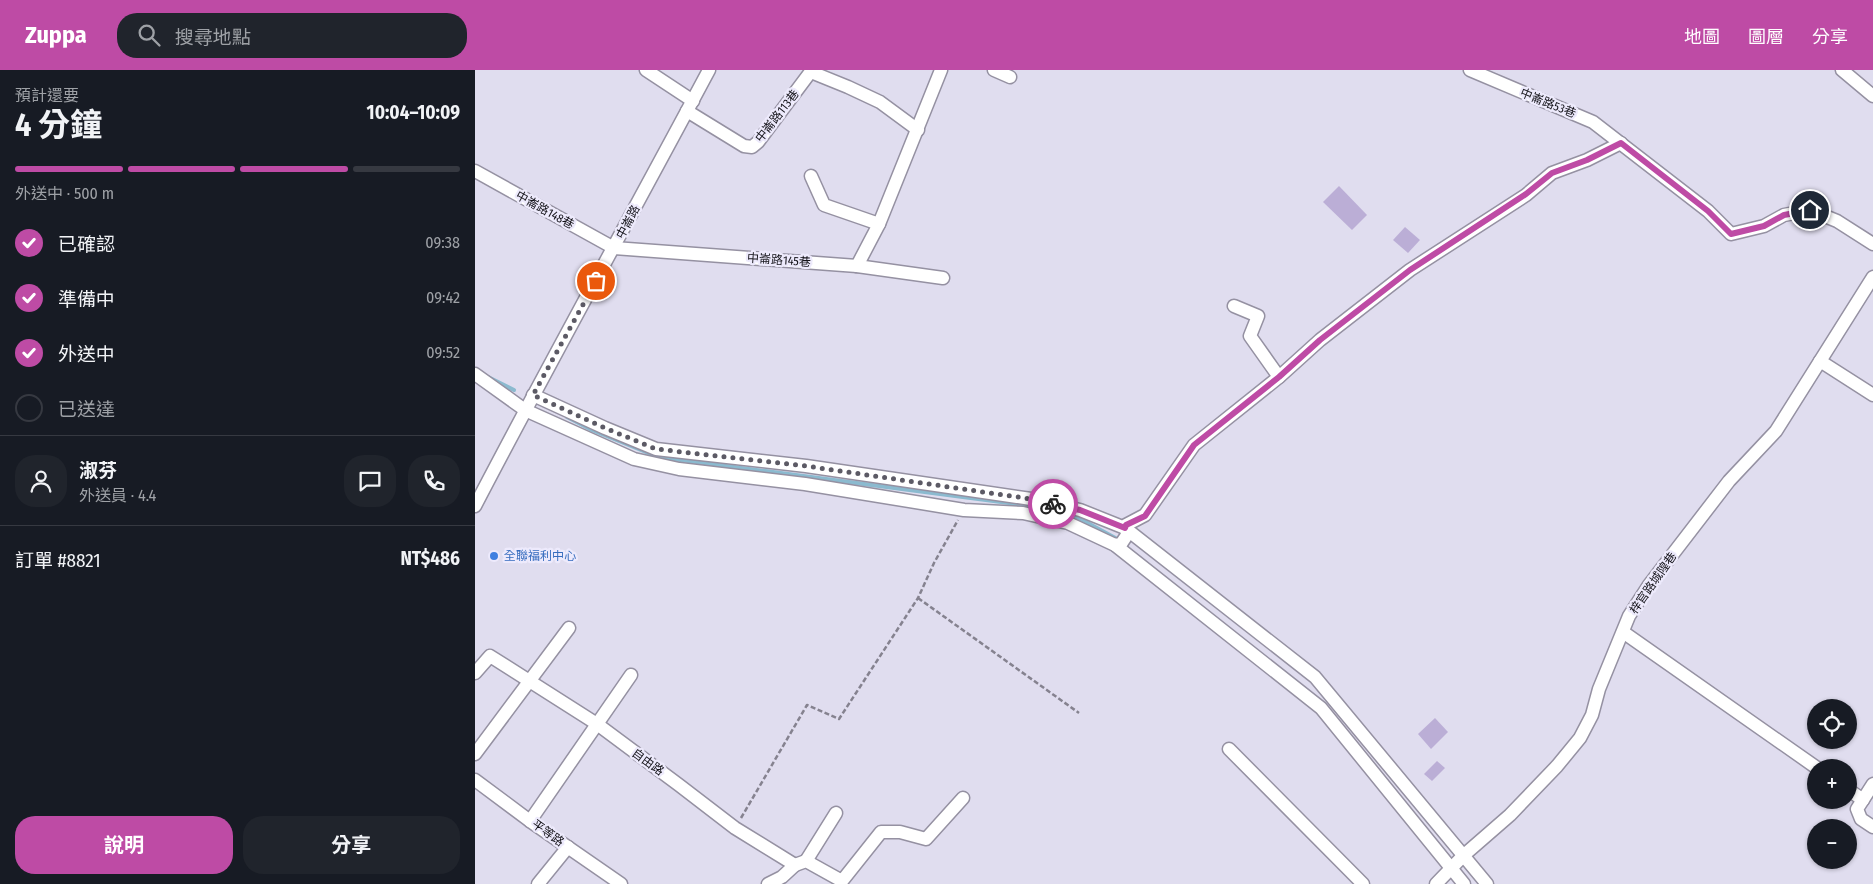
<!DOCTYPE html>
<html lang="zh-TW">
<meta charset="utf-8">
<style>
:root{--surface:#171b24;--page:#20242c;--text:#f1f3f6;--muted:#9ea1a6;--line:#363941;--accent:#be4ba5}
body{margin:0;font-family:"Fira Sans Condensed","Noto Sans TC",sans-serif;background:var(--page);color:var(--text);height:100vh;display:flex;flex-direction:column;font-size:19px;white-space:nowrap}
*{box-sizing:border-box;margin:0}
p{font-size:16px;color:var(--muted)}
.icon{flex:none;width:28px;height:28px;fill:none;stroke:currentColor;stroke-width:2;stroke-linecap:round;stroke-linejoin:round}
.map{position:relative;flex:1;overflow:hidden}
.side{display:flex;flex-direction:column;background:var(--surface);width:475px}
.side>*{flex:none}
.tools{position:absolute;left:1332px;top:629px;display:grid;gap:10px}
.tools a{display:grid;place-items:center;width:50px;height:50px;border-radius:50%;background:var(--surface);box-shadow:0 1px 4px #0004;font-size:25px}
.pin{position:absolute;display:grid;place-items:center;width:42px;height:42px;color:#fff;margin:-21px;border:2px solid #fff;border-radius:50%;box-shadow:0 1px 5px #0007}
.courier{position:absolute;display:grid;place-items:center;width:50px;height:50px;margin:-25px;border:4px solid #be4ba5;border-radius:50%;background:#fff;color:#222;box-shadow:0 1px 6px #0007}
.overview em{font-style:normal;font-weight:700}
.overview div{display:flex;flex-direction:column-reverse}
.overview{display:flex;align-items:center;justify-content:space-between;height:85px;padding:0 15px}
h1{font-size:32px;font-weight:700;line-height:38px}
.bar{display:grid;grid-template-columns:repeat(4,1fr);gap:8px 5px;align-content:center;height:60px;padding:0 15px}
.bar i{height:6px;border-radius:4px;background:var(--line)}
.bar .selected{background:var(--accent)}
.bar p{grid-column:span 4}
.line{display:flex;align-items:center;gap:12px;padding:0 15px;border-top:1px solid var(--line)}
.line div{flex:1}
.round{display:grid;place-items:center;flex:none;width:52px;height:52px;border-radius:20px;background:var(--page)}
ol{padding:0 15px;list-style:none}
li{display:flex;align-items:center;gap:15px;height:55px}
li p{margin-inline-start:auto}
li .icon{padding:5px;border-radius:50%;background:var(--accent);color:#fff;stroke-width:4}
li:last-child{color:var(--muted)}
li i{width:28px;height:28px;border:2px solid var(--line);border-radius:50%}
.cta{display:flex;gap:10px;margin-top:auto;padding:10px 15px}
.cta a{flex:1;height:58px;border-radius:20px;background:var(--accent);color:#fff;font-size:20px;font-weight:700;line-height:58px;text-align:center}
.cta a+a{background:var(--page);color:var(--text)}
header{display:flex;align-items:center;gap:30px;box-sizing:border-box;height:70px;padding:0 25px;background:var(--accent);color:#fff}
header strong{font-size:24px}
nav{display:flex;gap:28px;margin-inline-start:auto;font-size:18px}
.search{width:350px;height:45px;background:var(--page);display:flex;align-items:center;gap:12px;box-sizing:border-box;padding:0 18px;border-radius:20px;color:var(--muted);font-size:19px}
main{display:flex;flex:1;min-height:0}
.map>svg:first-child{display:block}
</style>
<header>
<strong>Zuppa</strong>
<div class="search"><svg class="icon" aria-label="search" viewBox="0 0 24 24"><circle cx="10" cy="10" r="6"/><path d="M15 15l6 6"/></svg>搜尋地點</div>
<nav><a>地圖</a><a>圖層</a><a>分享</a></nav>
</header>
<main>
<section class="side">
<div class="overview"><div><h1>4 分鐘</h1><p>預計還要</p></div><em>10:04–10:09</em></div>
<div class="bar"><i class="selected"></i><i class="selected"></i><i class="selected"></i><i></i><p>外送中 · 500 m</p></div>
<ol>
<li><svg class="icon" aria-label="check" viewBox="0 0 24 24"><path d="M5 12l5 5 9-10"/></svg>已確認<p>09:38</p></li>
<li><svg class="icon" aria-label="check" viewBox="0 0 24 24"><path d="M5 12l5 5 9-10"/></svg>準備中<p>09:42</p></li>
<li><svg class="icon" aria-label="check" viewBox="0 0 24 24"><path d="M5 12l5 5 9-10"/></svg>外送中<p>09:52</p></li>
<li><i></i>已送達</li>
</ol>
<div class="line" style="height:90px"><a class="round"><svg class="icon" aria-label="person" viewBox="0 0 24 24"><circle cx="12" cy="8" r="4"/><path d="M4 21q1-7 8-7t8 7"/></svg></a><div><b>淑芬</b><p>外送員 · 4.4</p></div><a class="round"><svg class="icon" aria-label="chat" viewBox="0 0 24 24"><path d="M4 5h16v11H9l-5 4z"/></svg></a><a class="round"><svg class="icon" aria-label="phone" viewBox="0 0 24 24"><path d="M5 4h4l2 5-3 2q2 4 5 5l2-3 5 2v4C11 20 4 13 5 4z"/></svg></a></div>
<div class="line" style="height:65px"><div>訂單 #8821</div><b>NT$486</b></div>
<div class="cta"><a>說明</a><a>分享</a></div>
</section>
<div class="map">
<svg width="1398" height="814" viewBox="0 0 1398 814">
<rect width="100%" height="100%" fill="#e0ddef"/>
<g fill="none" stroke-linecap="round" stroke-linejoin="round">
<!-- stream -->
<g stroke="#8bbacf" stroke-width="4">
<path d="M13 307 39 320"/>
<path d="M92 347 117 360 183 387 549 435 598 445 644 470"/>
</g>
</g>
<!-- building -->
<g fill="#bbaed6">
<path d="M864 116 892 145 877 160 848 132Z"/>
<path d="M930 157 945 170 933 183 918 170Z"/>
<path d="M960 648 973 662 956 679 943 664Z"/>
<path d="M962 691 970 698 957 711 949 704Z"/>
</g>
<g fill="none" stroke-linecap="round" stroke-linejoin="round">
<defs>
<g id="minor">
<path d="M171 0 218 31"/>
<path d="M519 0 535 7"/>
<path d="M995 0 1118 52 1233 141 1256 164 1289 156 1309 145 1335 140 1362 151 1398 174"/>
<path d="M1367 0 1398 26"/>
<path d="M336 2 373 17 405 32 443 60"/>
<path d="M212 41 269 76 277 77 283 72 337 0"/>
<path d="M0 101 139 178 382 196 468 208"/>
<path d="M336 106 349 135 404 154"/>
<path d="M382 196 404 154 466 0"/>
<path d="M759 236 783 246 775 266 804 307"/>
<path d="M1345 291 1398 325"/>
<path d="M0 304 50 340 159 389 204 399 330 414 489 440 548 443 593 453 640 475 846 638 989 814"/>
<path d="M58 325 130 358 181 379 331 396 556 429 605 440 650 458 840 607 1012 814"/>
<path d="M0 436C76 290 156 146 234 0"/>
<path d="M640 475 646 474 652 465 651 455 670 445 719 375 804 307 845 270 935 200 1051 125 1077 103 1112 90 1146 73"/>
<path d="M1148 562 1342 698"/>
<path d="M0 603 15 586 122 654 204 715 260 758 320 795 307 807 293 814"/>
<path d="M754 679 888 814"/>
<path d="M0 684 94 558"/>
<path d="M0 710 55 751 146 814"/>
<path d="M1398 714 1382 739 1386 749 1398 757"/>
<path d="M1374 720 1388 730"/>
<path d="M55 751 156 605"/>
<path d="M331 791 361 743"/>
<path d="M320 795 331 791 367 811 406 762H425L451 769 488 728"/>
<path d="M63 814 93 777"/>
<path d="M961 814 989 785 1035 745 1082 696 1105 668 1117 645 1124 619 1154 546 1174 515 1254 411 1301 361 1398 207"/>
</g>
</defs>
<!-- minor casing -->
<use href="#minor" stroke="#9591a2" stroke-width="15"/>
<!-- path -->
<g stroke="#85828f" stroke-width="2.5" stroke-dasharray="5 2.5" stroke-linecap="butt">
<path d="M443 528 604 643"/>
<path d="M266 748 332 635 364 649 443 528 459 493 483 450"/>
</g>
<!-- minor -->
<use href="#minor" stroke="#fff" stroke-width="12"/>
</g>
<g fill="none" stroke-linecap="round" stroke-linejoin="round">
<!-- done -->
<path stroke="#5c5a65" stroke-width="5" stroke-dasharray="0 9" d="M121 211 58 325 130 358 181 379 331 396 556 429 578 434"/>
<!-- route -->
<path stroke="#be4ba5" stroke-width="6" d="M578 434 605 440 650 458 651 455 670 446 719 375 804 307 845 270 935 200 1051 124 1077 103 1112 90 1146 73 1233 141 1256 164 1289 156 1309 145 1335 140"/>
</g>
<!-- markers -->
<circle fill="#3f7fe0" stroke="#edeafc" stroke-width="2" cx="19" cy="486" r="5"/>
<g text-anchor="middle" stroke-width="4.5" stroke-linejoin="round" paint-order="stroke">
<!-- street labels -->
<g font-size="12" fill="#15141a" stroke="#edeafc">
<text transform="translate(1073 33) rotate(22)" y="4">中崙路53巷</text>
<text transform="translate(302 46) rotate(-52)" y="4">中崙路113巷</text>
<text transform="translate(70 140) rotate(29)" y="4">中崙路148巷</text>
<text transform="translate(153 152) rotate(-62)" y="4">中崙路</text>
<text transform="translate(304 190) rotate(4)" y="4">中崙路145巷</text>
<text transform="translate(1178 513) rotate(-55)" y="4">梓官路城隍巷</text>
<text transform="translate(173 692) rotate(36)" y="4">自由路</text>
<text transform="translate(73 763) rotate(35)" y="4">平等路</text>
</g>
<!-- shop labels -->
<g font-size="12" fill="#366cbe" stroke="#edeafc" text-anchor="start">
<text x="29" y="490">全聯福利中心</text>
</g>
</g>
</svg>
<div class="tools">
<a><svg class="icon" aria-label="locate" viewBox="0 0 24 24"><circle cx="12" cy="12" r="6"/><path d="M12 2v4M12 18v4M2 12h4M18 12h4"/></svg></a>
<a>+</a>
<a>−</a>
</div>
<div class="pin" style="left:121px;top:211px;background:#ea580c"><svg class="icon" aria-label="bag" viewBox="0 0 24 24"><path d="M5 8h14l-1 12H6zM9 8a3 3 0 0 1 6 0"/></svg></div>
<div class="pin" style="left:1335px;top:140px;background:#1f2937"><svg class="icon" aria-label="home" viewBox="0 0 24 24"><path d="M3 11l9-7 9 7M6 9v11h12V9"/></svg></div>
<div class="courier" style="left:578px;top:434px"><svg class="icon" aria-label="bike" viewBox="0 0 24 24"><circle cx="6" cy="16" r="4"/><circle cx="18" cy="16" r="4"/><path d="M6 16l4-8h5l3 8M10 8l3 8H6M13 5h3"/></svg></div>
</div>
</main>
